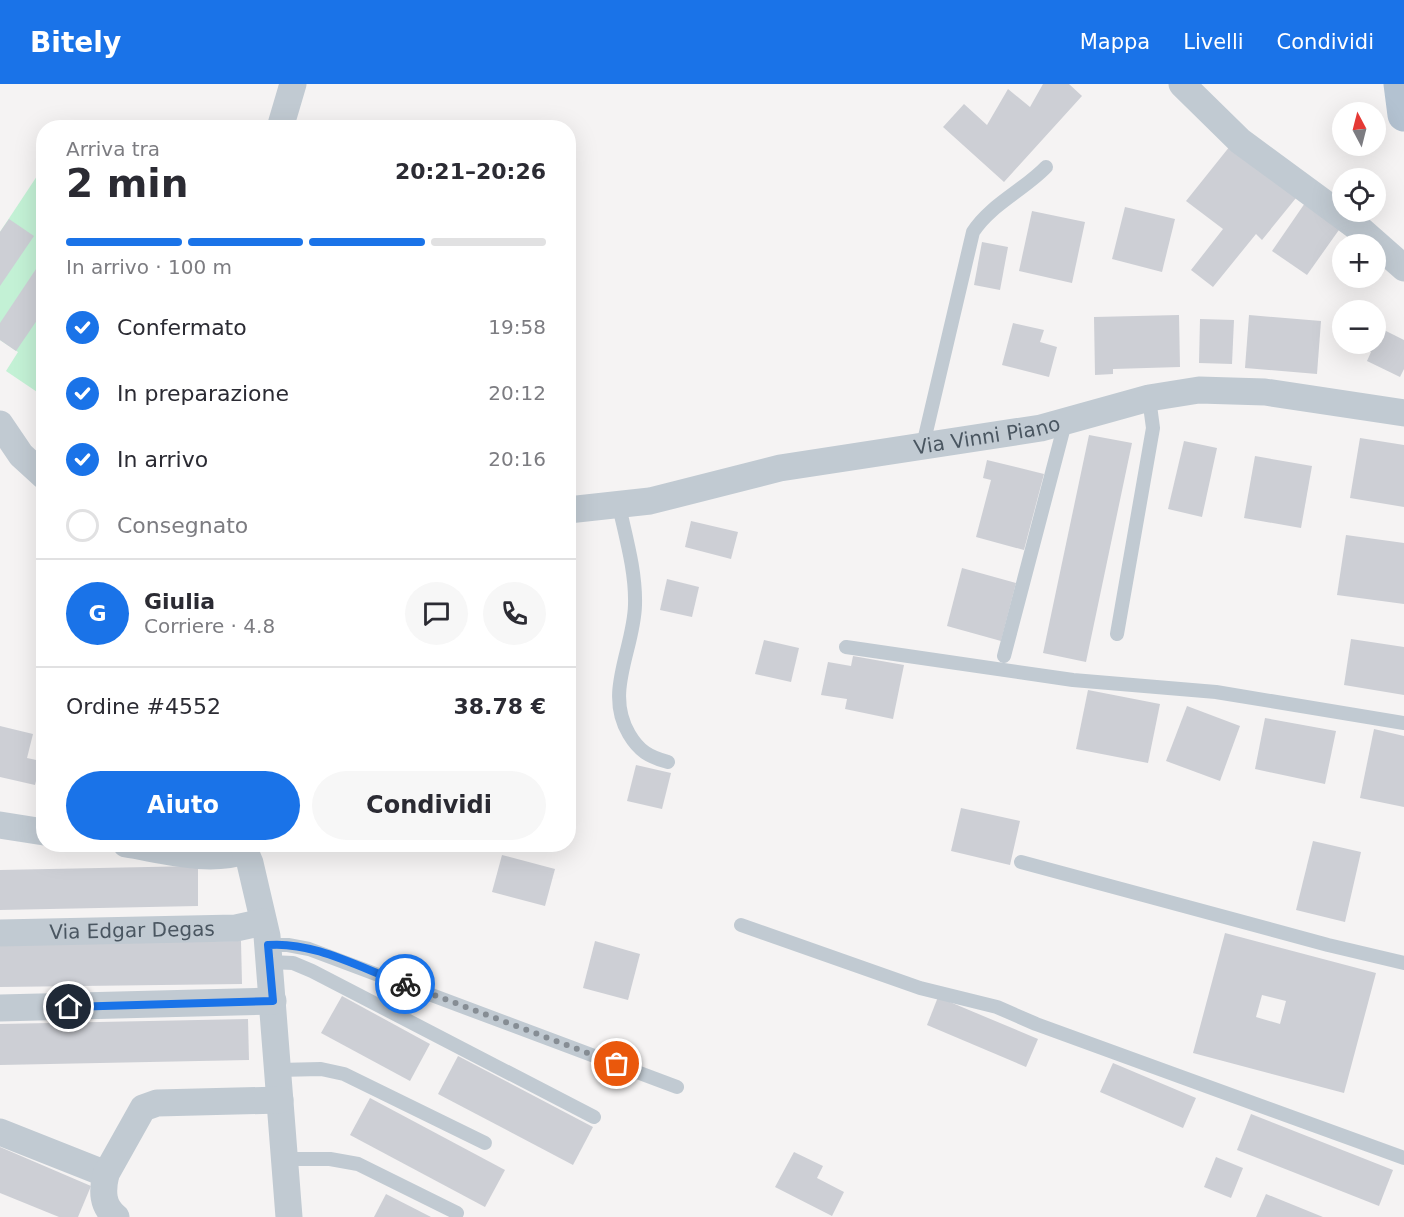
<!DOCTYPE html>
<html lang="it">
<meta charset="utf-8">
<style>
:root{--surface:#fff;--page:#f7f7f7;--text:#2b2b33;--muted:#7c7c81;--line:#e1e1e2;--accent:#1a73e8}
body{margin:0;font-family:"DejaVu Sans",sans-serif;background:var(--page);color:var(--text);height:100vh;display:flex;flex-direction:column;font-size:22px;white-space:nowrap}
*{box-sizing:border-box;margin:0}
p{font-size:20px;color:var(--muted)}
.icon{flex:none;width:33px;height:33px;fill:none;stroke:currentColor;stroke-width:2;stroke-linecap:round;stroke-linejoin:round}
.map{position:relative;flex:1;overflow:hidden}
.sheet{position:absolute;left:36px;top:36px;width:540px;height:732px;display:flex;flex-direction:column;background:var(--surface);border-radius:24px;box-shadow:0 6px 24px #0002}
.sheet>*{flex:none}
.needle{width:39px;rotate:353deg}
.controls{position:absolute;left:1332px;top:18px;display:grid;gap:12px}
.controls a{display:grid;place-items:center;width:54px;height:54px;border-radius:50%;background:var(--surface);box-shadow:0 6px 24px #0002;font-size:30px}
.pin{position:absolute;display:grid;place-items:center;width:51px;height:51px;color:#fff;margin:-26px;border:3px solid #fff;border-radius:50%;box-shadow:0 2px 6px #0007}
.courier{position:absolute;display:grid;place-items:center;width:60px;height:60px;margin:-30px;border:4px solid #1a73e8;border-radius:50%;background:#fff;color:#222;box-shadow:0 2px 8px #0007}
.summary em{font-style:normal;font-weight:600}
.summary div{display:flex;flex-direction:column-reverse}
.summary{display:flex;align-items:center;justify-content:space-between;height:102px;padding:0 30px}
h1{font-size:39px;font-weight:600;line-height:45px}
.bar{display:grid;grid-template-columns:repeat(4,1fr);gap:9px 6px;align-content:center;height:72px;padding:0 30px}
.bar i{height:8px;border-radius:4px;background:var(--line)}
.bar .active{background:var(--accent)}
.bar p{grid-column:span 4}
.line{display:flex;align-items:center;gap:15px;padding:0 30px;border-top:2px solid var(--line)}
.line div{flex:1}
.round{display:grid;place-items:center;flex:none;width:63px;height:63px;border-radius:32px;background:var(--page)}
ol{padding:0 30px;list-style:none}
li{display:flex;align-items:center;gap:18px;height:66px}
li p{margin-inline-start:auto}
li .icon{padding:6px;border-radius:50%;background:var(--accent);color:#fff;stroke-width:4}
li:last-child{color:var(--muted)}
li i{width:33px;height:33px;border:3px solid var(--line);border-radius:50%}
.button{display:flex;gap:12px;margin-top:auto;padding:12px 30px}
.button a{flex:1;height:69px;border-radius:36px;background:var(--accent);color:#fff;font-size:24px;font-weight:600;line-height:69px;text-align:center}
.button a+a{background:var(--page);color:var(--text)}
header{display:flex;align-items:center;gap:36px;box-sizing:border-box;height:84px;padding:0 30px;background:var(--accent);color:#fff}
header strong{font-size:28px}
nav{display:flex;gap:33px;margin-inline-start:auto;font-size:21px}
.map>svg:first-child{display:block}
</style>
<header>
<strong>Bitely</strong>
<nav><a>Mappa</a><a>Livelli</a><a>Condividi</a></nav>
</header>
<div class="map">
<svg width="1404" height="1133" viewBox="0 0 1404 1133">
<rect width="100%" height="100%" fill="#f5f3f3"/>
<!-- green -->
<path fill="#c3f1d5" d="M43 83V312L6 287 18 268 0 256V148Z"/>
<!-- building -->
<g fill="#cdcfd5" fill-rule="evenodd">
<path d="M1043 0H1069L1082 12 1004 98 943 43 964 20 987 41 1008 5 1030 23Z"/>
<path d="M1230 62 1296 114 1262 156 1256 150 1213 203 1191 186 1223 145 1186 117Z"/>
<path d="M1305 119 1341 143 1307 191 1272 167Z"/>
<path d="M1125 123 1175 135 1162 188 1112 175Z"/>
<path d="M1032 127 1085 138 1072 199 1019 187Z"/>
<path d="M9 135 34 152 0 202V148Z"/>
<path d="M982 158 1008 163 1000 206 974 201Z"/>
<path d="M44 173V226L16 267 0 256V239Z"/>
<path d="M1179 231 1180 283 1113 285V290L1095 291 1094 233Z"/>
<path d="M1249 231 1321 237 1317 290 1245 284Z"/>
<path d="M1200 235 1234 236 1232 280 1199 279Z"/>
<path d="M1013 239 1044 246 1040 258 1057 263 1049 293 1002 281Z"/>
<path d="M1376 242 1404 256V285L1400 293 1367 277 1371 268 1355 260H1376Z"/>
<path d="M1089 351 1132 359 1086 578 1043 569Z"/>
<path d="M1360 354 1404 361V423L1350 414Z"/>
<path d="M1184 357 1217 364 1202 433 1168 425Z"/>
<path d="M1255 372 1312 382 1301 444 1244 434Z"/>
<path d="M987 376 1044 390 1024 466 976 453 991 396 983 394Z"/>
<path d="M691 437 738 448 731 475 685 463Z"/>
<path d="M1346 451 1404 459V520L1337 511Z"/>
<path d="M962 484 1016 499 1001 557 947 542Z"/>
<path d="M667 495 699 503 692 533 660 526Z"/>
<path d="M1351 555 1404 563V611L1344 601Z"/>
<path d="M764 556 799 564 791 598 755 590Z"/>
<path d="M853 572 904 581 893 635 845 625 847 615 821 611 828 578 851 582Z"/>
<path d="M1088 606 1160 620 1148 679 1076 665Z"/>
<path d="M1187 622 1240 642 1220 697 1166 677Z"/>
<path d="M1265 634 1336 647 1325 700 1255 685Z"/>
<path d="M0 642 33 650 27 674 41 677 35 701 0 693Z"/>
<path d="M1374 645 1404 652V723L1360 714Z"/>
<path d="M636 681 671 689 662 725 627 717Z"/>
<path d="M961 724 1020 737 1010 781 951 767Z"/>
<path d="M1313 757 1361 768 1345 838 1296 826Z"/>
<path d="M502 771 555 785 545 822 492 808Z"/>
<path d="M198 782V822L0 826V786Z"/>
<path d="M1225 849 1376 889 1344 1009 1193 969ZM1262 911 1286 917 1280 940 1256 933Z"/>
<path d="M241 857 242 900 0 903V860Z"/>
<path d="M595 857 640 870 628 916 583 904Z"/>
<path d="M342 912 430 960 410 997 321 949Z"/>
<path d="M938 913 1038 955 1026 983 927 941Z"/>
<path d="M248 935 249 976 0 981V940Z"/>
<path d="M458 972 593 1043 573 1081 438 1010Z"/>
<path d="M1113 979 1196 1014 1183 1044 1100 1008Z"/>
<path d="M370 1014 505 1086 485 1123 350 1051Z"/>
<path d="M1251 1030 1393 1086 1379 1122 1237 1066Z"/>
<path d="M0 1063 91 1102 78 1133H59L0 1109Z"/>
<path d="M794 1068 823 1082 817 1094 844 1108 832 1132 775 1103Z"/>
<path d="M1216 1073 1243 1084 1231 1114 1204 1103Z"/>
<path d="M386 1110 431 1133H374Z"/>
<path d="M1266 1110 1323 1133H1256Z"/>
</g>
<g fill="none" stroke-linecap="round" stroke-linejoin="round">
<!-- service -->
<g stroke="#c1cad2" stroke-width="14">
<path d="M923 361 973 148C990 121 1024 106 1046 83"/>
<path d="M619 422C626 454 636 488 635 521 634 565 604 608 629 650 639 667 649 673 668 678"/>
<path d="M1117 550 1153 344 1149 314"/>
<path d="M846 563 1073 596 1216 608 1404 639"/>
<path d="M1004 572 1065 339"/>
<path d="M1021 778 1328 861 1404 879"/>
<path d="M741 841 920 904 997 923 1036 940 1404 1074"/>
<path d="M268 861H288L309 865 677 1003"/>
<path d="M270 878 293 879 312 887 594 1033"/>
<path d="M278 986 321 985 344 990 485 1059"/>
<path d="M285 1075H330L358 1080 457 1129"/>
</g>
<!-- minor -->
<g stroke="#c1cad2" stroke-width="27">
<path d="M1182 0 1240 57 1361 146 1404 184"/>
<path d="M280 44 293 0"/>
<path d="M0 340 21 371 44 392"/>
<path id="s1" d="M568 426 650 417 780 384 1041 344 1149 314 1199 306 1265 308 1404 329"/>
<path d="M0 741 44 748"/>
<path d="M126 760C164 766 208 779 245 767"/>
<path d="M242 760 250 779 267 852 289 1133"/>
<path id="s2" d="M0 849 236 844 263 838"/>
<path d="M0 924 273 917"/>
<path d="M0 1048 106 1090"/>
<path d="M116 1133C102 1122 102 1107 106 1090L143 1024 157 1019 280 1016"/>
</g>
<!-- primary -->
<path stroke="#b3c2d1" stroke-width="33" d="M1400 0 1404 31"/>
</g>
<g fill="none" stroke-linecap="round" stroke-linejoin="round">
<!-- done -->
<path stroke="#868d94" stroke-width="6" stroke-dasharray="0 10.8" d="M405 900 617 980"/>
<!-- route -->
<path stroke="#1a73e8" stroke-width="8" d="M69 923 273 917 268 861C314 857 362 885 405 900"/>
</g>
<g text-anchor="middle" stroke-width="6" stroke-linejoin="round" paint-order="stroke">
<!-- street labels -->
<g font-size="20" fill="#4a5661" stroke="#fff">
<text dy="7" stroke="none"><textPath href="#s1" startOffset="426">Via Vinni Piano</textPath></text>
<text dy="7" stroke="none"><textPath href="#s2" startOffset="132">Via Edgar Degas</textPath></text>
</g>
</g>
</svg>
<div class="controls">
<a><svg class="needle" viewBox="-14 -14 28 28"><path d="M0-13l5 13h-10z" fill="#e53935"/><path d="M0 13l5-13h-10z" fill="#7c7c81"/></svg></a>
<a><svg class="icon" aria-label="locate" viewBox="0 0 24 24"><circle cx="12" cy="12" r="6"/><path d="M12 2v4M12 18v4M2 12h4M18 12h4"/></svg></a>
<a>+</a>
<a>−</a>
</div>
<div class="pin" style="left:617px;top:980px;background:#ea580c"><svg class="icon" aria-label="bag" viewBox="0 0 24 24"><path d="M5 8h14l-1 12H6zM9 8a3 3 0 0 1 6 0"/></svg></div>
<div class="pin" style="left:69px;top:923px;background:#1f2937"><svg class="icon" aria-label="home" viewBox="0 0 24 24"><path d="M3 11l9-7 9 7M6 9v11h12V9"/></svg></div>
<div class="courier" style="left:405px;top:900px"><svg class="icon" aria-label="bike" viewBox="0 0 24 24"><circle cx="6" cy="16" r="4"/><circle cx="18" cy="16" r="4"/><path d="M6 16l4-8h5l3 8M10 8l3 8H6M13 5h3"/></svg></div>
<section class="sheet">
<div class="summary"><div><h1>2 min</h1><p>Arriva tra</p></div><em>20:21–20:26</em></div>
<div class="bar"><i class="active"></i><i class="active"></i><i class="active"></i><i></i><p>In arrivo · 100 m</p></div>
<ol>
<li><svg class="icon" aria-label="check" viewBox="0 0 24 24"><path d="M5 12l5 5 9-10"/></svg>Confermato<p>19:58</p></li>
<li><svg class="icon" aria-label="check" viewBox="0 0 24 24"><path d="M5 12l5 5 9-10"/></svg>In preparazione<p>20:12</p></li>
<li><svg class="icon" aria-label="check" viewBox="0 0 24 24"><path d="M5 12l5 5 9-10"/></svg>In arrivo<p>20:16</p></li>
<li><i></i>Consegnato</li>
</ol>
<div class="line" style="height:108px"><b class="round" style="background:var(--accent);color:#fff">G</b><div><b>Giulia</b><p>Corriere · 4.8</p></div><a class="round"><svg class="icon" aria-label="chat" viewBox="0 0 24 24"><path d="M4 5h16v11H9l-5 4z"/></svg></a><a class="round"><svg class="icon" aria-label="phone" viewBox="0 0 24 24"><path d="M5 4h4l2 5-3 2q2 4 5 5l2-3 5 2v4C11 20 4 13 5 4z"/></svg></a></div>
<div class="line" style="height:78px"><div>Ordine #4552</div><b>38.78 €</b></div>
<div class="button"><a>Aiuto</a><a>Condividi</a></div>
</section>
</div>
